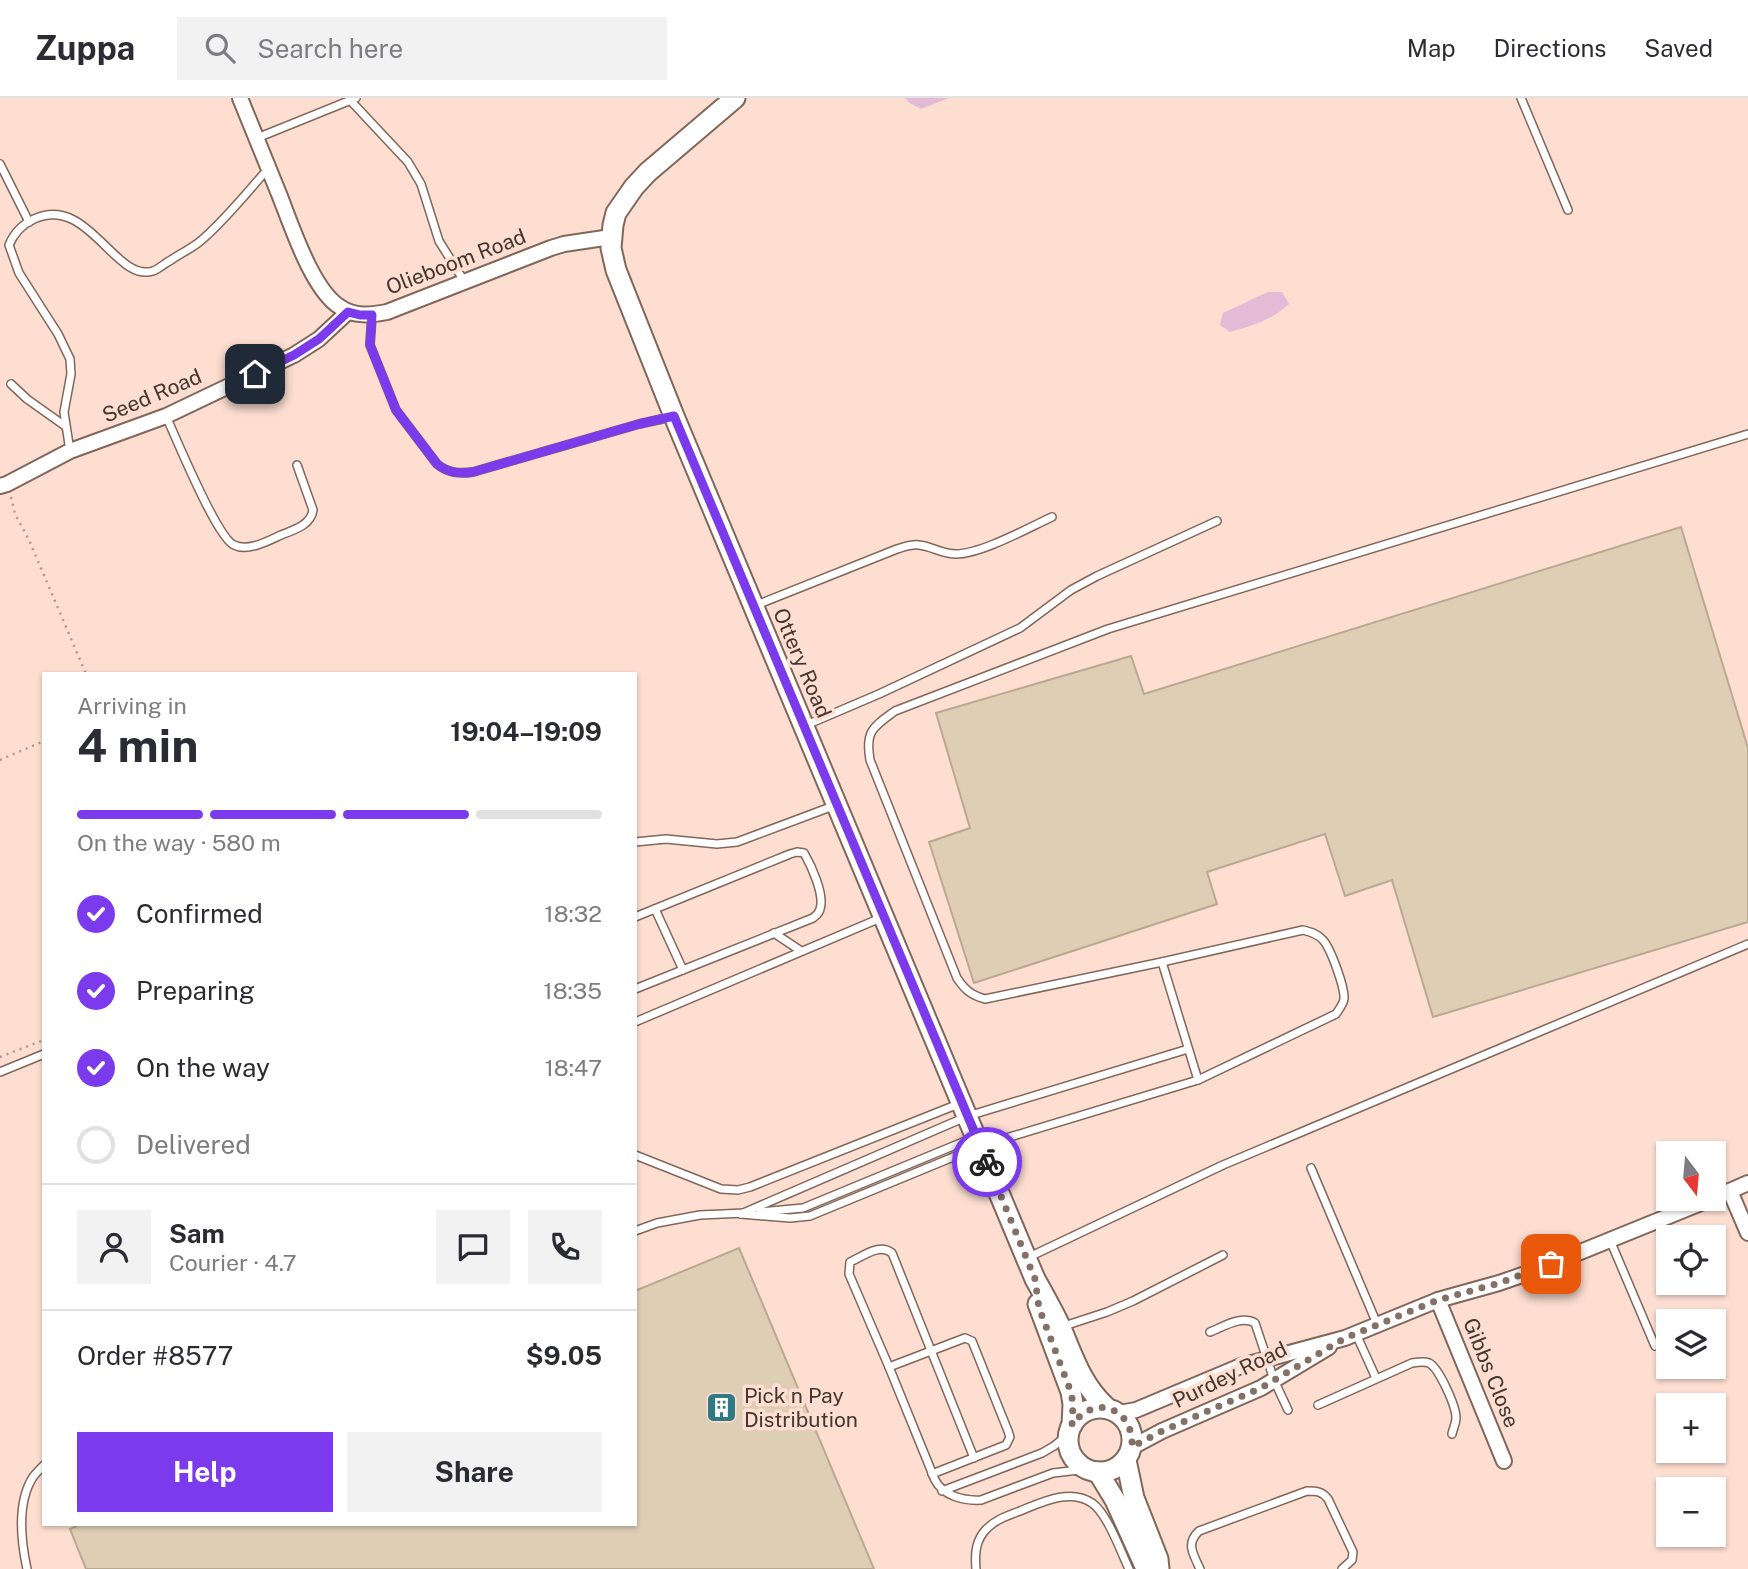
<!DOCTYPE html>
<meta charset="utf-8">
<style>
:root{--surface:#fff;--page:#f2f2f3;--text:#2b2b33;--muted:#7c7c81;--line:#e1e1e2;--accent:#7c3aed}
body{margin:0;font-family:"Public Sans",sans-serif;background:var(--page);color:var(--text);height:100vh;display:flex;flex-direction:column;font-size:26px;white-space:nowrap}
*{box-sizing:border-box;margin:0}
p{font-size:23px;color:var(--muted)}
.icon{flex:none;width:38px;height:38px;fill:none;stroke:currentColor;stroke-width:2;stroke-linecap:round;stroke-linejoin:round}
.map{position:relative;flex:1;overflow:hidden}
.sheet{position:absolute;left:42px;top:574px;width:595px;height:854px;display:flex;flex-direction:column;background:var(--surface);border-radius:0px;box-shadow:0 2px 5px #0004}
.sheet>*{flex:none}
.needle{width:46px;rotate:164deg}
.fabs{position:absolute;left:1656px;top:1043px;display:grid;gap:14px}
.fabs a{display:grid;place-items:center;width:70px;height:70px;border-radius:0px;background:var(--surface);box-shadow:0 2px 5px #0004;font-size:35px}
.pin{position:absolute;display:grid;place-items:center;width:60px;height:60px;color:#fff;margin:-30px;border-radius:14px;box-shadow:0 4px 10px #0006}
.courier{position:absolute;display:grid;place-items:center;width:70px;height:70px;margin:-35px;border:5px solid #7c3aed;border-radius:50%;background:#fff;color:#222;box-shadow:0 2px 9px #0007}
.summary em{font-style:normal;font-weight:700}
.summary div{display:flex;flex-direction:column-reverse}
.summary{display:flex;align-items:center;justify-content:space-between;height:119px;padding:0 35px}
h1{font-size:46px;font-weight:700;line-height:52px}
.bar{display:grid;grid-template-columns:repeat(4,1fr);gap:10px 7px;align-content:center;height:84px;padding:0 35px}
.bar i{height:9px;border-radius:5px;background:var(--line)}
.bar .active{background:var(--accent)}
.bar p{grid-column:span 4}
.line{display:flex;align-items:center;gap:18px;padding:0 35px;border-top:2px solid var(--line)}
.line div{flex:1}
.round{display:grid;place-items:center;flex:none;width:74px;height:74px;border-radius:0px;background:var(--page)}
ol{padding:0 35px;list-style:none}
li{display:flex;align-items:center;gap:21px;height:77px}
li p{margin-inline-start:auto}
li .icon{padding:7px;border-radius:50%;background:var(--accent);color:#fff;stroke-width:4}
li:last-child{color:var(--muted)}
li i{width:38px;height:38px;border:4px solid var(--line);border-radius:50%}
.button{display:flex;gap:14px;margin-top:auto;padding:14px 35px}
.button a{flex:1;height:80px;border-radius:0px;background:var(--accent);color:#fff;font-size:28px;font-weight:700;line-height:80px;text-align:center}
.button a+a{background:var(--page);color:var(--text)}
header{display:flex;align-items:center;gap:42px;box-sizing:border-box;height:98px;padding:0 35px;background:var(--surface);border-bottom:2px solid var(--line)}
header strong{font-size:33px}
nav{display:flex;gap:38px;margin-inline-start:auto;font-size:24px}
.search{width:490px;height:63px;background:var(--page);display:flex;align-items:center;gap:18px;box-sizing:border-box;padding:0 24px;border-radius:0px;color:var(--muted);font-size:26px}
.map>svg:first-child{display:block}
</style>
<header>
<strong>Zuppa</strong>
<div class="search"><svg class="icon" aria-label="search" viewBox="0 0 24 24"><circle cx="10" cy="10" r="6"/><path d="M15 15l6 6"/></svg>Search here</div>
<nav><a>Map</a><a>Directions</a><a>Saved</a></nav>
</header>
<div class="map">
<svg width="1748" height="1471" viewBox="0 0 1748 1471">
<rect width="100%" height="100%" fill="#fdded1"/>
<!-- water -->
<g fill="#e5bad6">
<path d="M905 0H949L921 11 910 5Z"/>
<path d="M1268 194H1282L1289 206C1271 222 1253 228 1230 234L1220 227 1223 215Z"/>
</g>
<!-- building -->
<g fill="#dfceb6" stroke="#b9a991" stroke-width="2">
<path d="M1681 429 1748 650V824L1433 919 1392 782 1345 798 1325 736 1207 774 1217 806 974 885 929 744 970 730 936 615 1131 558 1144 596Z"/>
<path d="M739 1150 874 1471H86L70 1431 81 1426H635V1193Z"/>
</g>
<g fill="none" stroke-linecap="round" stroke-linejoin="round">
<defs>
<g id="lane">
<path d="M1521 0 1568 112"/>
<path d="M350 2 408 64 421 86 439 143 464 183"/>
<path d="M257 40 356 0"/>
<path d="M0 66 29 124"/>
<path d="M372 217 370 247 396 312 437 366C448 375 459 376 473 374L639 326 671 319"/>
<path d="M11 286 27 301 65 328"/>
<path d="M166 318C176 340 217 440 234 447 248 454 268 443 281 437 294 432 311 427 313 412L297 367"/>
<path d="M70 353 64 314 71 276 70 261 58 236 19 175 9 147C14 135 21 127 34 121 88 96 115 185 153 173 159 171 165 165 171 162 180 156 190 151 198 145 222 126 247 94 268 71"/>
<path d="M754 508 897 451C904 449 911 446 919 447 931 448 942 456 956 456 981 456 1028 430 1052 419"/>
<path d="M804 628 879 596 1020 530 1071 492 1097 478 1217 423"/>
<path d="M635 744 666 741 717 746 737 744 836 707"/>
<path d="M655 811 683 872"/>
<path d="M635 819 790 756 797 754 804 755C811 767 825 797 820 811 819 816 816 817 813 820L635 891"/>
<path d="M774 835 801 853"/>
<path d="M1162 864 1198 982"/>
<path d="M635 924 883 819"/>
<path d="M0 974 44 956"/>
<path d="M635 1057 721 1091 738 1092 750 1089 961 1005"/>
<path d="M1311 1070 1377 1226"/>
<path d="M760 1114 803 1110 975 1039"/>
<path d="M741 1116 790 1120 810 1118 980 1048 1198 982 1336 916C1339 911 1343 907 1344 901 1345 890 1331 851 1323 842 1318 836 1311 834 1303 832L1162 864 985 901C971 897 965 892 957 880L870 662C865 633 873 629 895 613L1108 531 1748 336"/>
<path d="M741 1116 968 1018 1188 951"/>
<path d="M635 1133 657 1125 700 1117 745 1115"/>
<path d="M1610 1142 1655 1248"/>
<path d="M1027 1160 1223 1067 1748 846"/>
<path d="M1061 1229 1107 1214 1133 1203 1223 1157"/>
<path d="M1210 1234C1223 1229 1241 1217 1255 1225L1274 1282 1288 1312"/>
<path d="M1356 1236 1376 1280"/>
<path d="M889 1269 965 1240 972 1243 1008 1333 1010 1339 1006 1347 932 1376"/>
<path d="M1318 1307 1412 1265C1418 1264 1424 1263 1429 1265 1439 1270 1456 1308 1456 1320 1456 1325 1453 1331 1452 1336"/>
<path d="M974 1360 892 1155C879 1145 864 1158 850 1164L849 1176 889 1269 935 1382C943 1398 964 1403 981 1402L1053 1375 1088 1371"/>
<path d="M942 1393 1042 1355 1054 1348 1069 1336"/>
<path d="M27 1471C21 1443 17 1404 33 1379 36 1375 40 1371 44 1367"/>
<path d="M976 1471C975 1458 975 1446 983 1435 992 1423 1006 1418 1020 1413 1042 1404 1070 1390 1092 1405 1107 1415 1121 1454 1129 1471"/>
<path d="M1200 1471C1194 1457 1185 1446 1199 1433L1307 1393C1316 1393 1322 1393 1328 1401L1353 1454 1352 1462 1342 1471"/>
</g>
<g id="street">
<path d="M240 0C253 32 266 64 279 96 291 126 312 192 340 209 354 219 371 217 387 214L551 150 564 146 611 139"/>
<path d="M0 388 7 386 70 353 166 318 294 257 319 241 348 214"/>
<path d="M1730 1093 1748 1135"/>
<path d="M1723 1096 1748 1085"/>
<path d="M1438 1202 1504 1363"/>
<path d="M1119 1315 1136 1312 1241 1268 1345 1240 1438 1202 1499 1185 1531 1174 1711 1101"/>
<path d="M1132 1349 1162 1333 1261 1290 1329 1249"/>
</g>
<g id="secondary">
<path d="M735 0 648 74 634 89 616 115 613 127 611 150 616 172 674 318 1035 1181C1044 1197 1053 1213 1061 1230 1074 1261 1082 1287 1107 1310"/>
<path d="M1038 1206 1071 1294 1073 1306 1072 1327"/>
<circle cx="1100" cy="1342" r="32"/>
<path d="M1126 1362 1134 1400 1158 1461 1159 1471"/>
<path d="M1098 1374 1115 1402 1144 1466 1148 1471"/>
</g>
</defs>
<!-- lane casing -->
<use href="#lane" stroke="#81675b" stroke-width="10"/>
<!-- street casing -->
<use href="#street" stroke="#81675b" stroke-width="18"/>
<!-- secondary casing -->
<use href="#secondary" stroke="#81675b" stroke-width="23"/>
<!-- path -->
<g stroke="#af998f" stroke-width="2.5" stroke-dasharray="2 5" stroke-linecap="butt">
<path d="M11 399 15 416 29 442 86 576"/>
<path d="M0 662 44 643"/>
<path d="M0 959 44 942"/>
</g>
<!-- lane -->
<use href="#lane" stroke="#fff" stroke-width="7"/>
<!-- street -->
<use href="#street" stroke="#fff" stroke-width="14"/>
<!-- secondary -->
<use href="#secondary" stroke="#fff" stroke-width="19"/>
</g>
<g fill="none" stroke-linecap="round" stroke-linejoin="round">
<!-- done -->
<path stroke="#837168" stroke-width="7" stroke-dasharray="0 12.6" d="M987 1064 1035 1181 1039 1210 1071 1294 1073 1306 1072 1327C1095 1295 1134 1310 1132 1349L1162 1333 1261 1290 1345 1240 1438 1202 1499 1185 1551 1166"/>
<!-- route -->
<path stroke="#7c3aed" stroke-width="9" d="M255 276 294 257 319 241 348 214 360 217H372L370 247 396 312 437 366C448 375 459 376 473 374L639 326 674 318 987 1064"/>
</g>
<!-- icons -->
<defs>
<symbol id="building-square" viewBox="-11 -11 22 22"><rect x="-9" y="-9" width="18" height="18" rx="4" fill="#317983" stroke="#fdded1"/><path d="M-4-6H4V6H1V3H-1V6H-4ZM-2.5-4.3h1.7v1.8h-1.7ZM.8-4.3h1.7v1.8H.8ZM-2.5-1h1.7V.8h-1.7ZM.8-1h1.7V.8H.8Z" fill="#fff"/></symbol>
</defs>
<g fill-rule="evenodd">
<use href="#building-square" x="704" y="1292" width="35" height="35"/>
</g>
<g text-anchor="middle" stroke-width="7" stroke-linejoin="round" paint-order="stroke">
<!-- street labels -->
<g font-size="21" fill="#413630" stroke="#fdded1">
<text transform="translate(456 164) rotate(-21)" y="7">Olieboom Road</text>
<text transform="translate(152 298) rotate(-23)" y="7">Seed Road</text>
<text transform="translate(802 565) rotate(67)" y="7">Ottery Road</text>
<text transform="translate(1491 1275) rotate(68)" y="7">Gibbs Close</text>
<text transform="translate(1230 1277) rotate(-26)" y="7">Purdey Road</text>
</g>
<!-- poi labels -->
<g font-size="21" fill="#413630" stroke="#fdded1" text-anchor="start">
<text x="744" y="1305">Pick n Pay<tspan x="744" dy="24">Distribution</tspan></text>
</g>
</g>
</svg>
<div class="fabs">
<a><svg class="needle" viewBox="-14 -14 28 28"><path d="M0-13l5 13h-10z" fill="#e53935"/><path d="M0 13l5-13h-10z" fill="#7c7c81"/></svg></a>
<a><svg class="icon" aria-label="locate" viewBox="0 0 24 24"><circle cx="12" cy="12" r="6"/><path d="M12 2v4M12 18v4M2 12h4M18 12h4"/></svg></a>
<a><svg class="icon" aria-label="layers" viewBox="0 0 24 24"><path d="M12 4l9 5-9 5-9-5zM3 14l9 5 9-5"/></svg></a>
<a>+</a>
<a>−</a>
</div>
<div class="pin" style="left:1551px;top:1166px;background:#ea580c"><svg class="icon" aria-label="bag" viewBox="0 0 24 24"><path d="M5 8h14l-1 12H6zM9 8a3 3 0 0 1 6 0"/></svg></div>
<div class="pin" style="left:255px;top:276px;background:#1f2937"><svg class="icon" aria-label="home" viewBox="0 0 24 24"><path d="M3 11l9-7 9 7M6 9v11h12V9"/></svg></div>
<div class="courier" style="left:987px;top:1064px"><svg class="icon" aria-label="bike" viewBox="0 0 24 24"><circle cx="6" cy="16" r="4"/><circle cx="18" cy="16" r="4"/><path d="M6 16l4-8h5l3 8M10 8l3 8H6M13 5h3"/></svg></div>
<section class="sheet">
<div class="summary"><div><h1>4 min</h1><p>Arriving in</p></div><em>19:04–19:09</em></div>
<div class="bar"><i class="active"></i><i class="active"></i><i class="active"></i><i></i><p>On the way · 580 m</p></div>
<ol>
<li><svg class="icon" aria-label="check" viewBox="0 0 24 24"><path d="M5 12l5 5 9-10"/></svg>Confirmed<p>18:32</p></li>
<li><svg class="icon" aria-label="check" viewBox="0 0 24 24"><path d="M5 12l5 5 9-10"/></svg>Preparing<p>18:35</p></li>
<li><svg class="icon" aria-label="check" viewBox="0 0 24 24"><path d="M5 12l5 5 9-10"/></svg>On the way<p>18:47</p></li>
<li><i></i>Delivered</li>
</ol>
<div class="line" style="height:126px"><a class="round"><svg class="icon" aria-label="person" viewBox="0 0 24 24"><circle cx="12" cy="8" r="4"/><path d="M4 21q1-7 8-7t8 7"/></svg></a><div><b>Sam</b><p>Courier · 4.7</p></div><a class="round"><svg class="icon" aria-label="chat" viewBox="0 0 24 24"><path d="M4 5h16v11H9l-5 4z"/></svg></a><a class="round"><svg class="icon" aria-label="phone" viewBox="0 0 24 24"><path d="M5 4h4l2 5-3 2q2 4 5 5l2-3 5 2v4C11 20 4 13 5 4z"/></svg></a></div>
<div class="line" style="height:91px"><div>Order #8577</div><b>$9.05</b></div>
<div class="button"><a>Help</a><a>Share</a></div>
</section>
</div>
